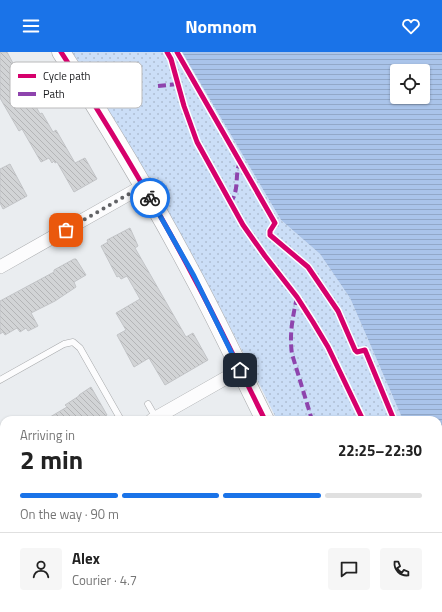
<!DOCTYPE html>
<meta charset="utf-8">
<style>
:root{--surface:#fff;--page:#f6f6f6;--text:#222;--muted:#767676;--line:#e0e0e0;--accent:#1a73e8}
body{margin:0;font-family:"Titillium Web",sans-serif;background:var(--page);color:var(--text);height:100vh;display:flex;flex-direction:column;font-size:15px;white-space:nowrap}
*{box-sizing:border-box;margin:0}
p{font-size:13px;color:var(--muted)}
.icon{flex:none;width:22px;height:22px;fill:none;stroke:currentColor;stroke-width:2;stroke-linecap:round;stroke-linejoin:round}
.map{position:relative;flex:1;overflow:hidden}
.drawer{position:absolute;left:0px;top:364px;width:442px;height:196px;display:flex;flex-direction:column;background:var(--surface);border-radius:12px 12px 0 0;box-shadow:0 1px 3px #0004}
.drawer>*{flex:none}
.fabs{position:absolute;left:390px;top:12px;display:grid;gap:8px}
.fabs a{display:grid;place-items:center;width:40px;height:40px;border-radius:4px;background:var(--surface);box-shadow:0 1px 3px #0004;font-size:20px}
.pin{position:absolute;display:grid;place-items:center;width:34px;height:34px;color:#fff;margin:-17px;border-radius:8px;box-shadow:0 2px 6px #0006}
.courier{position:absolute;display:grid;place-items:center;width:40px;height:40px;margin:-20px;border:3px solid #1a73e8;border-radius:50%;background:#fff;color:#222;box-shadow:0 1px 5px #0007}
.summary em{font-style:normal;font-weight:700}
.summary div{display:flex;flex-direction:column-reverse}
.summary{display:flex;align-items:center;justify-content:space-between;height:68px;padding:0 20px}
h1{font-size:26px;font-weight:700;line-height:30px}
.bar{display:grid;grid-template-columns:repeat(4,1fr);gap:6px 4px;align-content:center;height:48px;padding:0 20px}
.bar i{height:5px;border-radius:3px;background:var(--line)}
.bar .active{background:var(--accent)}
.bar p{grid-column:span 4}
.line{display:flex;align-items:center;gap:10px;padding:0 20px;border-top:1px solid var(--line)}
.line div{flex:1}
.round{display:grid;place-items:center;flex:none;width:42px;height:42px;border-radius:4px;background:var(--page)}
header{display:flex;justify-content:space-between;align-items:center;height:52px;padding:0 20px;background:var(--accent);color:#fff;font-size:18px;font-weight:700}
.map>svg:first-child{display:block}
</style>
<header><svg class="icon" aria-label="menu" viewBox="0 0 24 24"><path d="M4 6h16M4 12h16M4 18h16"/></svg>Nomnom<svg class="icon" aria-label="heart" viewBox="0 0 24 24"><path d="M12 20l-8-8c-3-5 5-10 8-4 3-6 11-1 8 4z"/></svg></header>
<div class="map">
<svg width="442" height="560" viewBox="0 0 442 560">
<defs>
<pattern id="park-dots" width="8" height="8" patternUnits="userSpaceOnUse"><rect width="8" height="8" fill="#cbdef7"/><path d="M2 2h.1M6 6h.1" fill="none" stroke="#aebed3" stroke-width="1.8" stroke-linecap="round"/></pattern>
<pattern id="water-rules" width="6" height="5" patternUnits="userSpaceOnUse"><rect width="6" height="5" fill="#aac4ea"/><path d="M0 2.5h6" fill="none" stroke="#92a8c8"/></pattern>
<pattern id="building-back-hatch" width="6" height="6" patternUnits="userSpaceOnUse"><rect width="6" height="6" fill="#d2d4d6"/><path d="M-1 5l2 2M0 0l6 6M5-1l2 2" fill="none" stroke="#b4b5b7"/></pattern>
</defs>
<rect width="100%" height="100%" fill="#eaedf0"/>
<!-- park -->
<g fill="url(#park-dots)">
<path d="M72 0H182L281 168 320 202 350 246 403 368H277C215 242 148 118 72 0Z"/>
<path d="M438 456 442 466V560H369L367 556H438Z"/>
</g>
<!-- water -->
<path fill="url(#water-rules)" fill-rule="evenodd" d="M182 0H442V466L438 456V368H403L350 246 320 202 281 168ZM397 19H423V45H397Z"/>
<!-- building -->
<g fill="url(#building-back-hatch)" stroke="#c2c4c7">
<path d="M0 0H7L14 13 12 15 24 37 26 36 40 62 42 61 53 80 56 78 75 111 85 106 97 127 74 140 57 110 55 111 54 109 52 111 49 106 41 110 22 77 19 79 0 46Z"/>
<path d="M10 112 27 144 3 157 0 151V117Z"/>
<path d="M130 176 138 194 135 196 186 285 193 281 208 308 165 333 149 306 134 315 117 283 126 278 116 261 140 247 127 224 121 227 119 224 117 225 101 194 108 190 107 188Z"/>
<path d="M74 207H76L86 223 74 230 76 235 55 249 31 261 38 274 28 279 26 276 20 280 17 276 5 283 3 280 0 282V249L54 220V218Z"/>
<path d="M91 335 107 363 98 368H45L67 355 65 353 79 344V343Z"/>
</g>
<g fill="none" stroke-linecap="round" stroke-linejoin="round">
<defs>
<g id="service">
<path d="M0 328 64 292 73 290 80 296 121 368"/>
<path d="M148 352 156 366"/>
<path d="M150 556 152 560"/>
<path d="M230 556 232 560"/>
<path d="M35 560 42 556"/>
</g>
<g id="minor">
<path d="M0 215 143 134"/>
<path d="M152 368 240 318"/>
<path d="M0 453 4 451"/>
<path d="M207 560 214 556"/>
</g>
<g id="secondary">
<path d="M61 0C108 73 153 148 193 224 219 272 241 320 265 368"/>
<path d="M358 556 360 560"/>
</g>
</defs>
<!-- service casing -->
<use href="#service" stroke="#a7a9ab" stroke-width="7"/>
<!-- minor casing -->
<use href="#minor" stroke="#a7a9ab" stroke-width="14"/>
<!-- secondary casing -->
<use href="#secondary" stroke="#a7a9ab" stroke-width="19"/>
<!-- service -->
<use href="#service" stroke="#fcfcfd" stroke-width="6"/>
<!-- minor -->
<use href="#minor" stroke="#fcfcfd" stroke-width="13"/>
<!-- secondary -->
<use href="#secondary" stroke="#fcfcfd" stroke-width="18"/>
<!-- quiet -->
<g stroke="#8e44ad" stroke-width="4" stroke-dasharray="8 4" stroke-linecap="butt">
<path d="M158 34 178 32"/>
<path d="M230 151C240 139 234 124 240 110"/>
<path d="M297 245C293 264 289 282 292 302L312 368"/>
<path d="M438 474 442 484"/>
</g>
<defs>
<g id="cycleway">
<path d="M61 0C108 73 153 148 193 224 219 272 241 320 265 368"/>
<path d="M167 0 171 7 184 54 197 90 243 173 265 204 297 245 313 270 328 295 363 368"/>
<path d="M177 0 275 171 270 179V183L308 215 338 259 355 298 357 300 365 298 394 368"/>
</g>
</defs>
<!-- cycleway casing -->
<use href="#cycleway" stroke="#fff" stroke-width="8"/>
<!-- cycleway -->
<use href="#cycleway" stroke="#d6006c" stroke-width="5"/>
</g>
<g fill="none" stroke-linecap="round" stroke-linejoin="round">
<!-- done -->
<path stroke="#626366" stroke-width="4" stroke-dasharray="0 7.2" d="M66 178 143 134 150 146"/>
<!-- route -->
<path stroke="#1a73e8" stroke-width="5" d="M150 146 194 224 240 318"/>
</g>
<!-- legend -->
<rect x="10" y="10" width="132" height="46" rx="6" fill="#fff" stroke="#bababb" stroke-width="1"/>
<rect x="18" y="22" width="18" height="4" fill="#d6006c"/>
<rect x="18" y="40" width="18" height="4" fill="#8e44ad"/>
<g font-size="11" fill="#18191c">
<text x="43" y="28">Cycle path</text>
<text x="43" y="46">Path</text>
</g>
</svg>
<div class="fabs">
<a><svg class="icon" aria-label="locate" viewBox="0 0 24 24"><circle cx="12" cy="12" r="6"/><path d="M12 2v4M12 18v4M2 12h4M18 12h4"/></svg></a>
</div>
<div class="pin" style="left:66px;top:178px;background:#ea580c"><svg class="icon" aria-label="bag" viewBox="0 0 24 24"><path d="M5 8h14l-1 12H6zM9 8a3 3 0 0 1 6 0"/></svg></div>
<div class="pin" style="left:240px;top:318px;background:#1f2937"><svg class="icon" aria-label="home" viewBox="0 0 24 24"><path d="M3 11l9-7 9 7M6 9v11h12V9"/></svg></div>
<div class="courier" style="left:150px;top:146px"><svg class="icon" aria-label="bike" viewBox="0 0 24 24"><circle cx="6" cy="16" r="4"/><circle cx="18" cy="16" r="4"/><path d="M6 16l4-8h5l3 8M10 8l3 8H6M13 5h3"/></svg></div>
<section class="drawer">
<div class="summary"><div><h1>2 min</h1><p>Arriving in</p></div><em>22:25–22:30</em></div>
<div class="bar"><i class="active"></i><i class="active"></i><i class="active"></i><i></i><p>On the way · 90 m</p></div>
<div class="line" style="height:72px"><a class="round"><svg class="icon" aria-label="person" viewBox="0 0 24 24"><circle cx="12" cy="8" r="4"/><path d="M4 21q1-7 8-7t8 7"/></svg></a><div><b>Alex</b><p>Courier · 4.7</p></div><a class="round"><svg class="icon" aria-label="chat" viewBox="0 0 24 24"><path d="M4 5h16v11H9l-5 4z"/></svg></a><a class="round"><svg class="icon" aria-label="phone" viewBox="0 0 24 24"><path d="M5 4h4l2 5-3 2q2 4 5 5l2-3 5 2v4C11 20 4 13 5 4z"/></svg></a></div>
</section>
</div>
